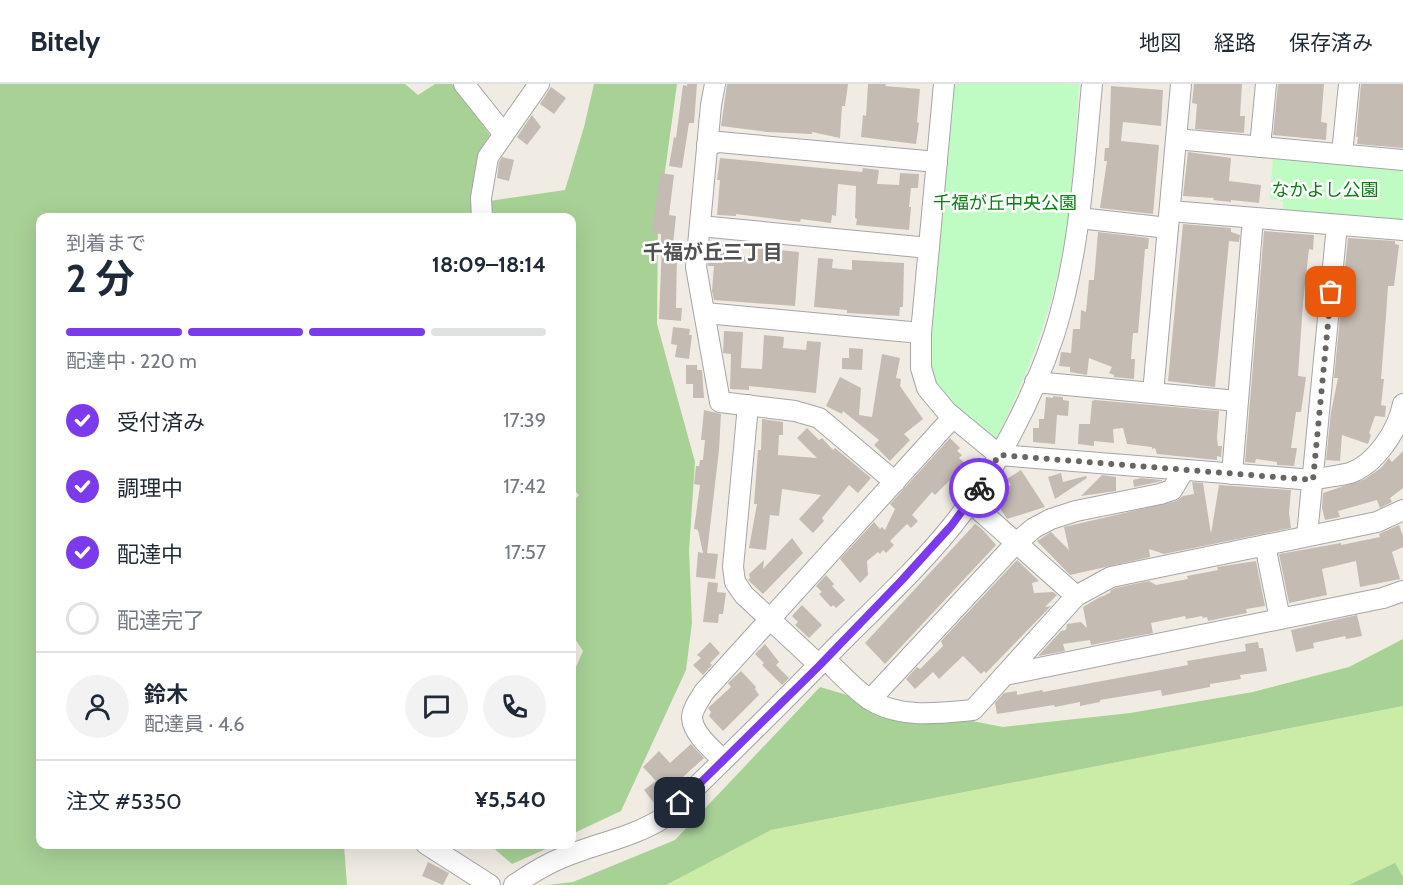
<!DOCTYPE html>
<html lang="ja">
<meta charset="utf-8">
<style>
:root{--surface:#fff;--page:#f2f2f3;--text:#1f2937;--muted:#747a83;--line:#e0e1e3;--accent:#7c3aed}
body{margin:0;font-family:Cabin,"Noto Sans JP",sans-serif;background:var(--page);color:var(--text);height:100vh;display:flex;flex-direction:column;font-size:22px;white-space:nowrap}
*{box-sizing:border-box;margin:0}
p{font-size:20px;color:var(--muted)}
.icon{flex:none;width:33px;height:33px;fill:none;stroke:currentColor;stroke-width:2;stroke-linecap:round;stroke-linejoin:round}
.map{position:relative;flex:1;overflow:hidden}
.side{position:absolute;left:36px;top:129px;width:540px;height:636px;display:flex;flex-direction:column;background:var(--surface);border-radius:12px;box-shadow:0 6px 24px #0002}
.side>*{flex:none}
.pin{position:absolute;display:grid;place-items:center;width:51px;height:51px;color:#fff;margin:-26px;border-radius:12px;box-shadow:0 3px 9px #0006}
.courier{position:absolute;display:grid;place-items:center;width:60px;height:60px;margin:-30px;border:4px solid #7c3aed;border-radius:50%;background:#fff;color:#222;box-shadow:0 2px 8px #0007}
.headline em{font-style:normal;font-weight:700}
.headline div{display:flex;flex-direction:column-reverse}
.headline{display:flex;align-items:center;justify-content:space-between;height:102px;padding:0 30px}
h1{font-size:39px;font-weight:700;line-height:45px}
.bar{display:grid;grid-template-columns:repeat(4,1fr);gap:9px 6px;align-content:center;height:72px;padding:0 30px}
.bar i{height:8px;border-radius:4px;background:var(--line)}
.bar .on{background:var(--accent)}
.bar p{grid-column:span 4}
.line{display:flex;align-items:center;gap:15px;padding:0 30px;border-top:2px solid var(--line)}
.line div{flex:1}
.round{display:grid;place-items:center;flex:none;width:63px;height:63px;border-radius:32px;background:var(--page)}
ol{padding:0 30px;list-style:none}
li{display:flex;align-items:center;gap:18px;height:66px}
li p{margin-inline-start:auto}
li .icon{padding:6px;border-radius:50%;background:var(--accent);color:#fff;stroke-width:4}
li:last-child{color:var(--muted)}
li i{width:33px;height:33px;border:3px solid var(--line);border-radius:50%}
header{display:flex;align-items:center;gap:36px;box-sizing:border-box;height:84px;padding:0 30px;background:var(--surface);border-bottom:2px solid var(--line)}
header strong{font-size:28px}
nav{display:flex;gap:33px;margin-inline-start:auto;font-size:21px}
.map>svg:first-child{display:block}
</style>
<header>
<strong>Bitely</strong>
<nav><a>地図</a><a>経路</a><a>保存済み</a></nav>
</header>
<div class="map">
<svg width="1403" height="801" viewBox="0 0 1403 801">
<rect width="100%" height="100%" fill="#f0ece4"/>
<!-- grass -->
<path fill="#caeca7" d="M1403 622V801H666L771 746Z"/>
<!-- forest -->
<g fill="#a8d196">
<path d="M0 0H405L418 11 435 0H452L490 51 472 111 474 133 40 134V760L344 761 347 801H0Z"/>
<path d="M594 0H677L658 138 657 240 695 378 689 466 692 539 686 586 621 727 572 750V592L583 567 572 550V419L579 411 572 404V134L494 133 489 117 565 106 584 43Z"/>
<path d="M1403 555V622L771 746 666 801H547L573 798 675 756 820 603 864 616 1003 643 1130 629 1253 608 1349 583Z"/>
<path d="M490 761H555L512 780Z"/>
<path d="M1395 779 1403 793V801H1349Z"/>
</g>
<!-- park -->
<g fill="#befcc3">
<path d="M952 0H1079C1075 51 1074 104 1065 155 1053 226 1026 294 995 358L938 308 928 277Z"/>
<path d="M1273 72 1403 83V142L1282 132 1283 117 1270 115Z"/>
</g>
<!-- building -->
<g fill="#c4bbb3">
<path d="M687 0H697L694 39H689L682 84 669 82 674 53 676 54 683 1 687 2Z"/>
<path d="M727 0H848L845 22H842L840 54 812 48V50L767 48 721 42Z"/>
<path d="M868 0H886L885 2 920 5 917 38 919 39 916 60 861 53 863 31 866 32Z"/>
<path d="M1194 0H1242L1240 32H1245L1244 49 1195 45 1197 20 1192 19Z"/>
<path d="M1278 0H1324L1321 38 1327 39 1326 56 1273 51Z"/>
<path d="M1361 0H1403V64L1357 60 1358 53H1356Z"/>
<path d="M1111 2 1163 6 1161 42 1123 38 1121 57 1159 61 1153 130 1100 124 1107 77H1104L1105 64H1109Z"/>
<path d="M551 3 566 14 554 30 540 20Z"/>
<path d="M532 31 541 43 527 61 517 53Z"/>
<path d="M1188 68 1231 74 1229 97 1261 101 1259 119 1231 116V118L1213 116 1214 114 1183 112Z"/>
<path d="M502 73 514 76 509 97 497 94 499 78Z"/>
<path d="M720 74 862 88 863 84 879 86 877 100 899 101 900 89 919 90 918 104H911L909 123H911L909 146 856 141 857 135 855 134 856 102 838 100 836 132 832 131 831 139 801 135 800 138 736 130V132L717 131 720 96H717Z"/>
<path d="M660 89 674 91 669 131 676 132 672 169H677L676 224H682L681 237 659 235 662 159H661V150L652 149Z"/>
<path d="M1183 140 1231 144V148L1240 151 1239 158 1229 157 1215 303 1168 297Z"/>
<path d="M1264 147 1314 151 1313 166 1309 165 1303 219 1298 292 1306 293 1301 328H1296L1295 335 1291 364H1297L1294 382 1277 381V378L1256 375 1255 379 1245 378Z"/>
<path d="M1098 148 1149 154 1148 165H1145L1138 249H1133L1131 275H1135L1134 295 1114 293V291L1109 289 1112 283 1089 274 1087 291 1070 288V283L1059 282 1061 268 1071 269 1073 245H1080L1081 226 1086 228 1089 196H1094Z"/>
<path d="M1348 154 1395 157V160L1399 161 1394 202H1388L1386 232 1381 295H1384L1381 321 1386 322 1385 333 1375 332 1369 349 1371 351 1368 360 1342 351 1340 377 1326 376 1331 328 1338 294H1334Z"/>
<path d="M710 160 728 161 727 171 749 173 750 163 799 168 795 222 714 216 712 207 714 182H708Z"/>
<path d="M818 174 833 175 832 184 852 186V176L904 179 903 223H900L899 232 847 229V226L814 223Z"/>
<path d="M673 243 690 245 689 251H692L689 275 675 273 677 261 671 260Z"/>
<path d="M724 247 743 248 741 284 762 285 764 251 784 253 783 264 806 266 807 257 821 258 816 309 749 302V306L730 305 731 270 723 269Z"/>
<path d="M849 264 863 265 862 286 842 285V274H849Z"/>
<path d="M882 270 900 274 896 294 901 295 900 302 923 335 904 350 910 356 890 377 874 361 879 356 843 327 842 330 826 322 840 293 861 304 859 331 872 333Z"/>
<path d="M686 281H697V286H702L704 314H693V300H686Z"/>
<path d="M1053 312 1063 313V316L1069 317 1068 332 1057 331 1055 360 1033 358V344H1039V335H1044L1046 313 1053 314Z"/>
<path d="M1095 316 1219 327 1217 354 1218 362H1222L1221 373 1217 372V376L1157 370 1155 364 1152 365V363L1127 360 1123 344 1113 345 1114 359 1094 357V362L1078 360 1079 340H1090L1092 317Z"/>
<path d="M704 326 721 330 719 366 707 469 718 470 715 495 696 493 698 468 703 469 698 446 694 445 700 401 694 400 696 382H699L700 376H703L705 356H701Z"/>
<path d="M762 335 783 338V351H779L778 371 817 374 797 354 807 344 819 356 822 354 833 366 835 364 871 394 858 409 849 401 822 434 824 437 813 449 799 435 821 411 782 405 779 432 770 431 766 466 749 464 757 420H754L758 366H761Z"/>
<path d="M950 354 960 364 957 367 962 371 959 374 966 380 935 411 932 408 917 425 912 431 918 437 911 444 907 440 890 457 894 461 886 469 883 466 880 470 878 468 867 477 868 491 860 499 840 475 874 438 880 445 882 443 885 446 895 425 890 420Z"/>
<path d="M1403 367V404L1390 414 1392 418 1380 424 1377 416 1338 427 1340 433 1325 436 1322 424 1323 409 1365 395 1381 384 1389 374 1392 378Z"/>
<path d="M1021 386 1045 423 1007 435 994 415 996 413 995 411 1011 401 1007 395Z"/>
<path d="M1061 389 1063 398 1086 392 1087 394 1055 415 1048 393Z"/>
<path d="M1102 391 1116 393V407L1081 412Z"/>
<path d="M1141 394 1162 396V397L1134 403 1133 396Z"/>
<path d="M1192 398 1203 399 1211 450 1219 401 1291 406 1289 429 1291 444 1164 470 1149 465 1150 473 1070 491 1037 457 1051 448 1069 466 1064 443 1176 417 1183 412 1194 410Z"/>
<path d="M975 440 982 445 996 461 885 580 865 559Z"/>
<path d="M1399 441 1403 452V463L1392 468 1400 495 1360 503 1356 477 1322 485 1327 511 1289 519 1279 470 1341 459V461L1380 453 1379 450Z"/>
<path d="M792 454 803 469 763 510 748 496 750 494 749 490 764 476 763 485Z"/>
<path d="M1017 476 1039 497 1032 499 1034 509 1053 508 1057 511 1045 523 1051 522 986 589 984 587 981 590 963 572 939 595 933 588 915 605 906 595 917 583 920 585 943 562 941 557Z"/>
<path d="M1256 477 1265 522 1246 525 1247 529 1208 537 1207 533 1203 534 1202 532 1186 535 1185 532 1151 539 1153 549 1091 561 1090 556 1063 560 1065 567 1038 572 1061 547 1066 546 1067 540 1081 538 1087 544 1083 523 1100 513 1106 511V510L1110 509V507L1115 504 1149 497 1156 501 1188 495 1187 492 1218 486 1217 483Z"/>
<path d="M826 491 834 500 832 502 845 516 836 524 833 521 831 523 819 510 822 508 816 502Z"/>
<path d="M708 498 718 499 717 508 726 509 723 530H719L718 539 703 538Z"/>
<path d="M802 521 822 541 809 554 795 541 798 538 792 532Z"/>
<path d="M1357 531 1362 552 1346 555 1345 552 1313 559 1314 564 1296 568 1291 546Z"/>
<path d="M710 558 720 569 710 579 712 581 703 591 693 581 701 574 697 571Z"/>
<path d="M1258 558 1259 564H1263L1267 587 1240 591 1241 595 1210 600V603L1162 612 1161 606 1100 616V618L1080 622V618L1055 623 1054 621 997 630 995 619 1004 609 1017 607V611L1042 606 1043 608 1188 581 1187 577 1246 567 1245 560Z"/>
<path d="M765 560 779 578 776 581 789 594 782 601 762 581 764 579 755 570Z"/>
<path d="M741 587 756 603 755 605 759 611 723 647 709 632 711 628 708 624 731 603 728 599Z"/>
<path d="M691 660 704 674 654 719 644 706 656 697 643 683 659 667 670 679Z"/>
<path d="M428 778 449 789 443 801 422 792Z"/>
</g>
<g fill="none" stroke-linecap="round" stroke-linejoin="round">
<defs>
<g id="minor">
<path d="M464 0 503 49"/>
<path d="M715 0 711 21 696 183 720 318 795 327 819 334 895 398"/>
<path d="M944 0 921 249V284L927 304 947 328 999 371 1313 396C1325 393 1338 392 1350 389 1376 380 1398 346 1403 320"/>
<path d="M1176 55 1403 76"/>
<path d="M707 61 719 58 937 78"/>
<path d="M1260 63 1266 0"/>
<path d="M1342 70 1349 0"/>
<path d="M1170 127 1403 146"/>
<path d="M482 134 481 114 488 73 539 0"/>
<path d="M1079 134 1168 144"/>
<path d="M700 142 929 164"/>
<path d="M705 229 921 249"/>
<path d="M1035 298 1237 317"/>
<path d="M1153 309 1181 0"/>
<path d="M748 321 733 483 735 498 744 511 819 581"/>
<path d="M1232 390 1253 134"/>
<path d="M969 417 1076 512"/>
<path d="M1307 452 1337 141"/>
<path d="M1265 461 1280 535"/>
<path d="M825 575C839 588 853 604 869 615 898 635 941 629 973 626L1076 512 1111 493 1377 438 1403 426"/>
<path d="M1005 591 1383 514 1403 507"/>
<path d="M870 616 1016 459 1034 444 1051 435 1076 427 1160 410 1172 406 1184 386"/>
<path d="M723 676C713 666 693 650 692 634 692 625 700 615 704 608L953 333"/>
<path d="M426 760 490 801"/>
<path d="M514 801C530 790 546 780 564 773 598 759 634 753 665 733 725 675 784 617 842 557 879 520 919 483 952 442 994 390 1033 314 1054 251 1080 169 1084 84 1092 0"/>
</g>
</defs>
<!-- minor casing -->
<use href="#minor" stroke="#a5a5a5" stroke-width="22"/>
<!-- minor -->
<use href="#minor" stroke="#fff" stroke-width="20"/>
</g>
<g fill="none" stroke-linecap="round" stroke-linejoin="round">
<!-- done -->
<path stroke="#686663" stroke-width="6" stroke-dasharray="0 10.8" d="M979 404 999 371 1313 396 1331 208"/>
<!-- route -->
<path stroke="#7c3aed" stroke-width="8" d="M680 719 819 582 902 496 951 442 979 404"/>
</g>
<g text-anchor="middle" stroke-width="5" stroke-linejoin="round" paint-order="stroke">
<!-- park labels -->
<g font-size="18" fill="#068210" stroke="#fff">
<text x="1325" y="112">なかよし公園</text>
<text x="1005" y="125">千福が丘中央公園</text>
</g>
<!-- neighbourhood labels -->
<g font-size="20" font-weight="bold" fill="#515151" stroke="#fff">
<text x="713" y="175">千福が丘三丁目</text>
</g>
</g>
</svg>
<div class="pin" style="left:1331px;top:208px;background:#ea580c"><svg class="icon" aria-label="bag" viewBox="0 0 24 24"><path d="M5 8h14l-1 12H6zM9 8a3 3 0 0 1 6 0"/></svg></div>
<div class="pin" style="left:680px;top:719px;background:#1f2937"><svg class="icon" aria-label="home" viewBox="0 0 24 24"><path d="M3 11l9-7 9 7M6 9v11h12V9"/></svg></div>
<div class="courier" style="left:979px;top:404px"><svg class="icon" aria-label="bike" viewBox="0 0 24 24"><circle cx="6" cy="16" r="4"/><circle cx="18" cy="16" r="4"/><path d="M6 16l4-8h5l3 8M10 8l3 8H6M13 5h3"/></svg></div>
<section class="side">
<div class="headline"><div><h1>2 分</h1><p>到着まで</p></div><em>18:09–18:14</em></div>
<div class="bar"><i class="on"></i><i class="on"></i><i class="on"></i><i></i><p>配達中 · 220 m</p></div>
<ol>
<li><svg class="icon" aria-label="check" viewBox="0 0 24 24"><path d="M5 12l5 5 9-10"/></svg>受付済み<p>17:39</p></li>
<li><svg class="icon" aria-label="check" viewBox="0 0 24 24"><path d="M5 12l5 5 9-10"/></svg>調理中<p>17:42</p></li>
<li><svg class="icon" aria-label="check" viewBox="0 0 24 24"><path d="M5 12l5 5 9-10"/></svg>配達中<p>17:57</p></li>
<li><i></i>配達完了</li>
</ol>
<div class="line" style="height:108px"><a class="round"><svg class="icon" aria-label="person" viewBox="0 0 24 24"><circle cx="12" cy="8" r="4"/><path d="M4 21q1-7 8-7t8 7"/></svg></a><div><b>鈴木</b><p>配達員 · 4.6</p></div><a class="round"><svg class="icon" aria-label="chat" viewBox="0 0 24 24"><path d="M4 5h16v11H9l-5 4z"/></svg></a><a class="round"><svg class="icon" aria-label="phone" viewBox="0 0 24 24"><path d="M5 4h4l2 5-3 2q2 4 5 5l2-3 5 2v4C11 20 4 13 5 4z"/></svg></a></div>
<div class="line" style="height:78px"><div>注文 #5350</div><b>¥5,540</b></div>
</section>
</div>
